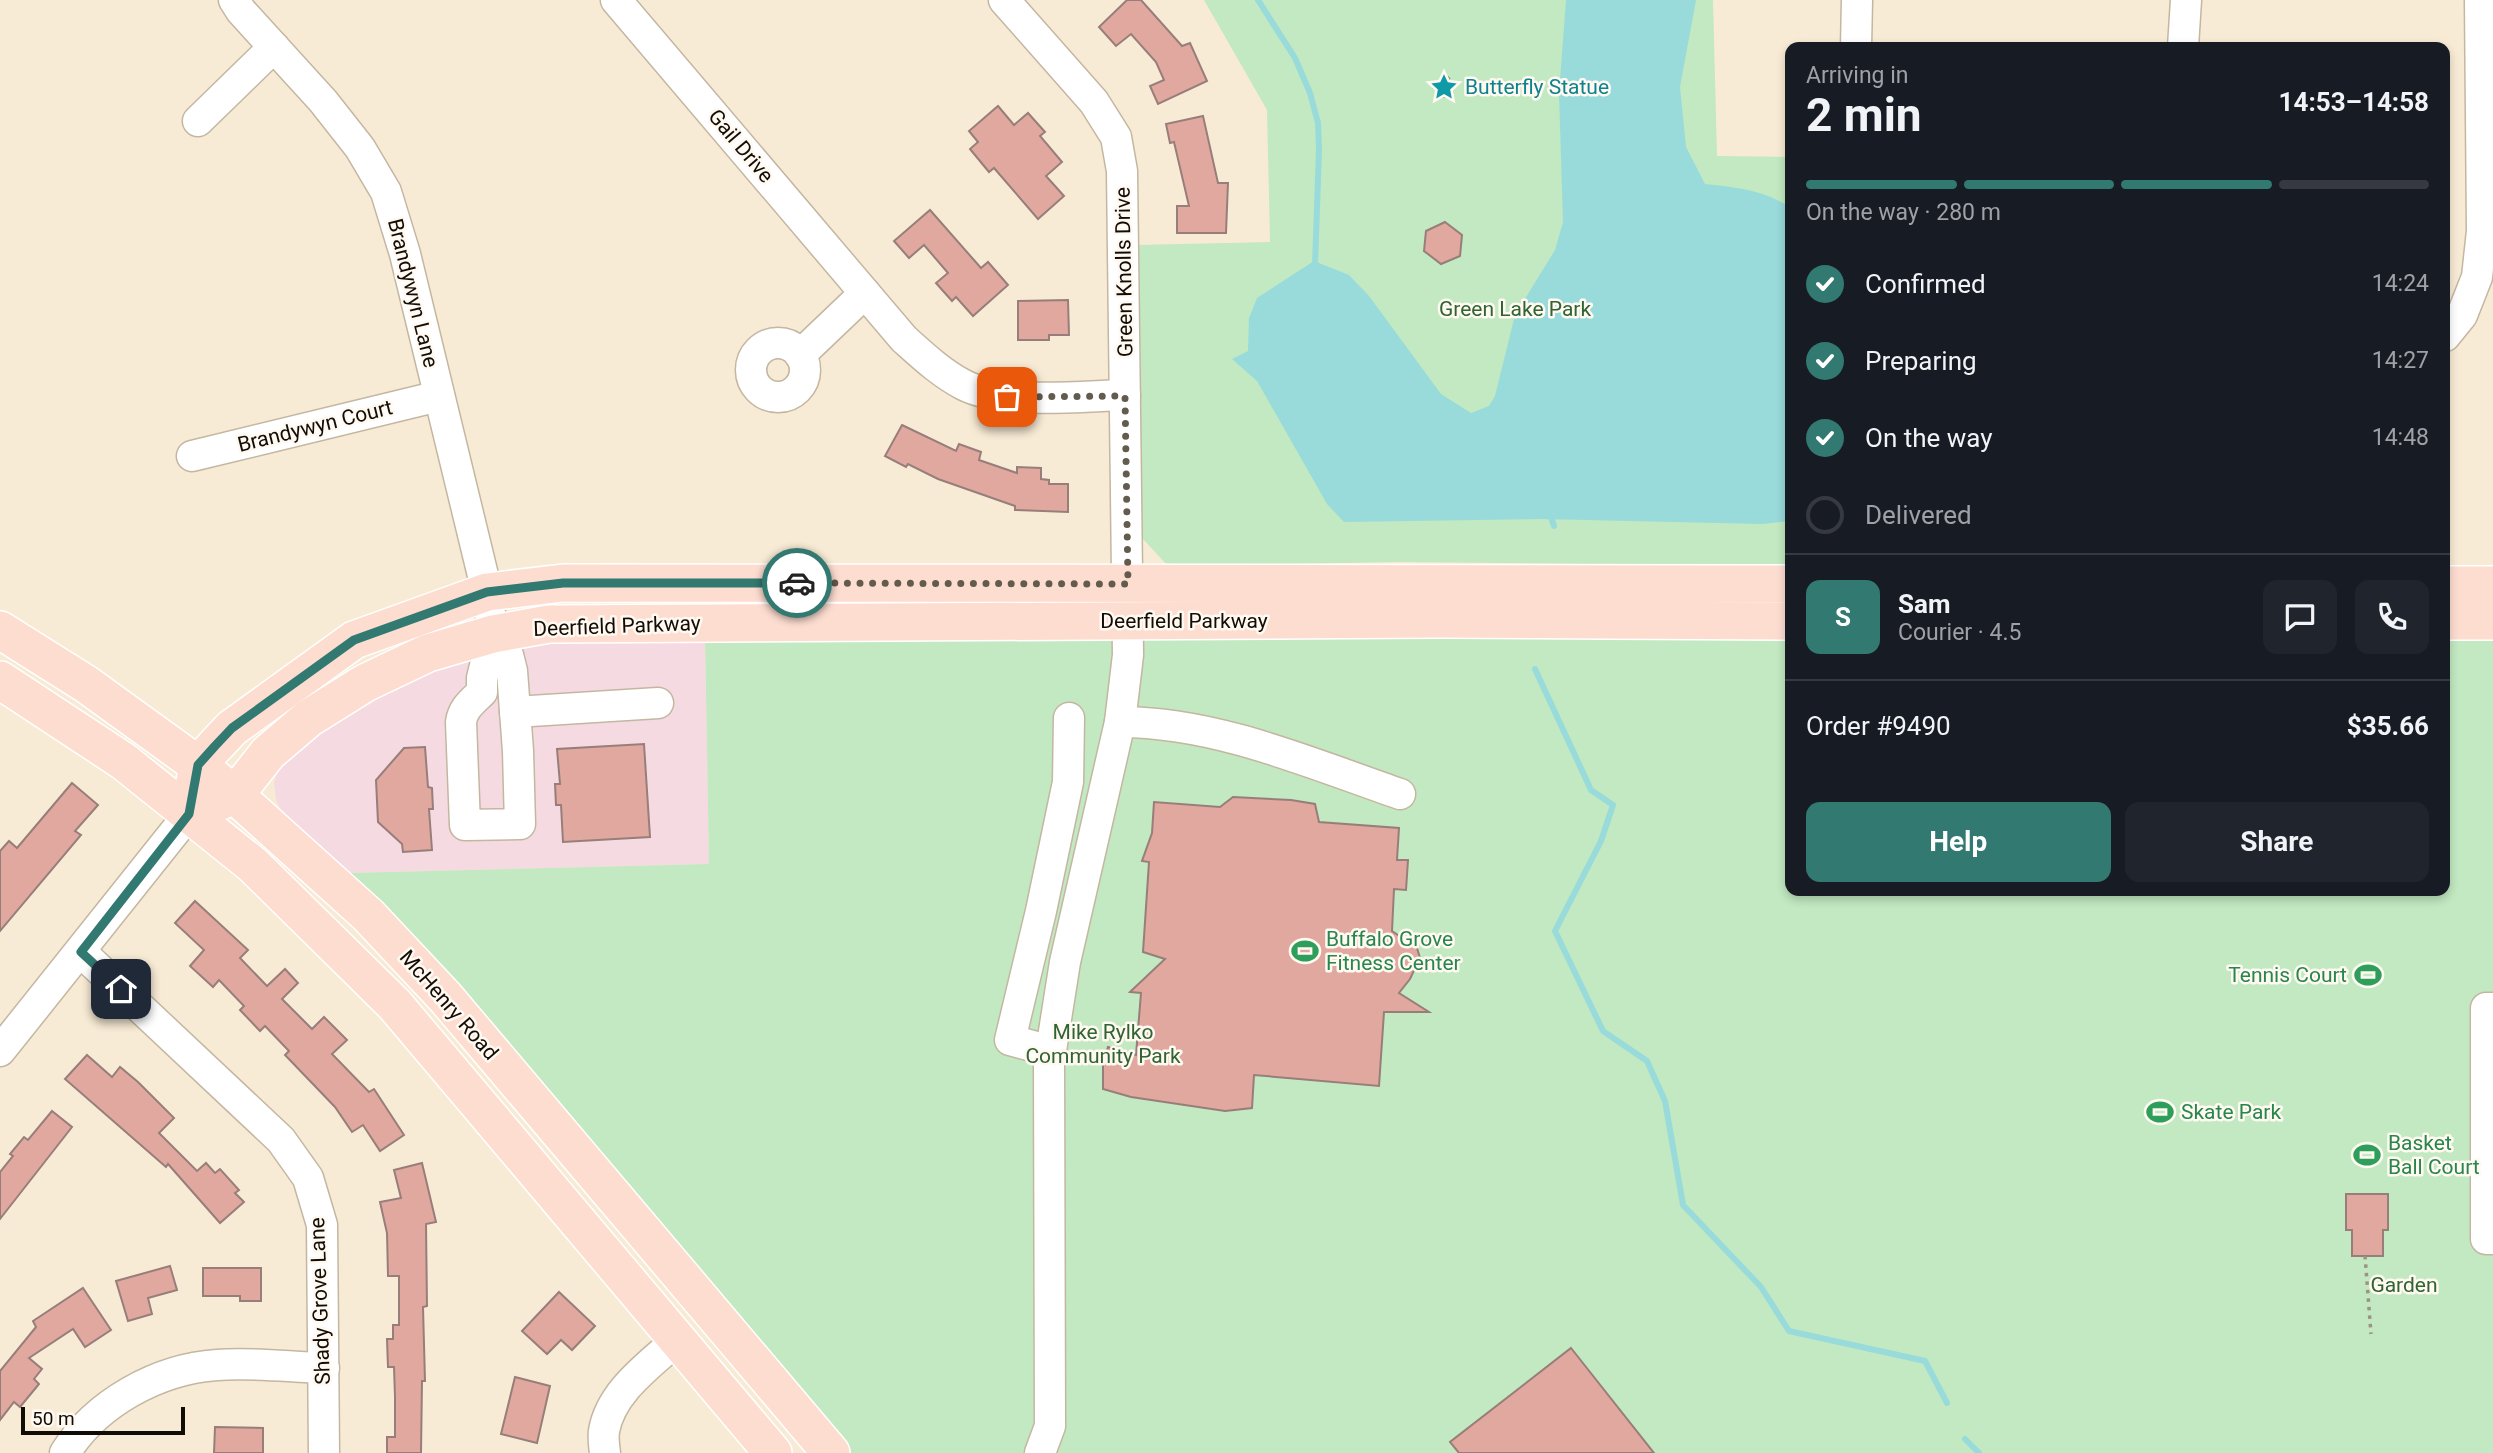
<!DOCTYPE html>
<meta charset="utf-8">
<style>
:root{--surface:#171b24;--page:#20242c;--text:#f1f3f6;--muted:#9ea1a6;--line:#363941;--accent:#327971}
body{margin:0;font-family:Roboto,sans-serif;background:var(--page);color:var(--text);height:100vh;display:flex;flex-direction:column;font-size:26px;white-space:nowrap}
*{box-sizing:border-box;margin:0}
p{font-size:23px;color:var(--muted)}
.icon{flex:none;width:38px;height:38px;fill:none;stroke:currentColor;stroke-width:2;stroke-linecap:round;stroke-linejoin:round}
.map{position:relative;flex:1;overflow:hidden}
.details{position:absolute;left:1785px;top:42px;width:665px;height:854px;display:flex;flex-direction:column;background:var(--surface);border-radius:14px;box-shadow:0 4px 10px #0003}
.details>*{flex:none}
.scale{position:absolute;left:21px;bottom:18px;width:164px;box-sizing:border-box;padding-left:7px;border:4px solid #110d06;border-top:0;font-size:19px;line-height:24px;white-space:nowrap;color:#110d06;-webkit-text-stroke:5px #fff9f1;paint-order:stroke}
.pin{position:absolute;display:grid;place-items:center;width:60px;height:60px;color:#fff;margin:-30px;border-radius:14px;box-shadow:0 4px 10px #0006}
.courier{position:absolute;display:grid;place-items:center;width:70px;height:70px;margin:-35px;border:5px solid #327971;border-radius:50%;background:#fff;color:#222;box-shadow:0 2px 9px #0007}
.headline em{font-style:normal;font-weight:700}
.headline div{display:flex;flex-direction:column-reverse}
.headline{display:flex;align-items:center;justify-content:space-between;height:119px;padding:0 21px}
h1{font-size:46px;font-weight:700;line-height:52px}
.bar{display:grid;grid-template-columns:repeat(4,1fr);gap:10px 7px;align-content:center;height:84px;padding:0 21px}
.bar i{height:9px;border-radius:5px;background:var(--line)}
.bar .current{background:var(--accent)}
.bar p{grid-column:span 4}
.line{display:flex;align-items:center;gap:18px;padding:0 21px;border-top:2px solid var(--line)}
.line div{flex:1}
.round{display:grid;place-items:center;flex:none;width:74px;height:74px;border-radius:14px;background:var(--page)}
ol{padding:0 21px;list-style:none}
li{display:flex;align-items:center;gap:21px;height:77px}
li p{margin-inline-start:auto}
li .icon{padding:7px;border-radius:50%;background:var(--accent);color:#fff;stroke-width:4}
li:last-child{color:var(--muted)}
li i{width:38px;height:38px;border:4px solid var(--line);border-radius:50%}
.primary-button{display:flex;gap:14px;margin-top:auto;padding:14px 21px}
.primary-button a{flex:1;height:80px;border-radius:14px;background:var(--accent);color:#fff;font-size:28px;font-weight:700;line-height:80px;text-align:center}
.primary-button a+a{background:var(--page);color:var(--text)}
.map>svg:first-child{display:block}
</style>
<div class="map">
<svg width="2493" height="1453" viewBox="0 0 2493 1453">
<rect width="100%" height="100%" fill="#f8ebd5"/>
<!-- commercial -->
<path fill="#f5dbe1" d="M705 636 709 864 348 873 284 816 276 800 274 783 278 769 293 751 388 685 448 660 539 643Z"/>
<!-- green -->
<g fill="#c2e9c1">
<path d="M1204 0H1713L1717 156 1790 157V566L1399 562 1168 566 1142 538 1136 245 1270 242 1267 110Z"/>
<path d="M1790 634V891H2445V637H2493V1453H845L348 873 709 864 705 636Z"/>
</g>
<!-- water -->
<path fill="#98dbda" d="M1566 0H1696L1680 87 1686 147 1705 184C1733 187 1767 190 1790 208V521L1763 524 1541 519 1344 522 1327 504 1257 381 1232 359 1248 351 1249 318 1257 298 1314 261 1349 275 1369 296 1441 394 1471 413 1489 406 1495 396 1515 315 1555 250 1563 222 1559 93Z"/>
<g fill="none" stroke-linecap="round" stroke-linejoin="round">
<!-- stream -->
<g stroke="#98dbda" stroke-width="6">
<path d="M1258 0 1295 58 1310 93 1318 123 1319 150 1315 266"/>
<path d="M1550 514 1554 526"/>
<path d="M1535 669 1591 790 1613 805 1601 841 1555 931 1603 1031 1647 1061 1665 1101 1683 1205 1761 1287 1789 1331 1925 1361 1947 1403"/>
<path d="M1965 1439 1979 1453"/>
</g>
</g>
<!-- building -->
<g fill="#e0a89f" stroke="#987e7a" stroke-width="2">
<path d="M1127 0H1141L1182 46 1190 43 1207 81 1158 104 1150 86 1164 80 1156 62 1131 34 1116 46 1099 27Z"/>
<path d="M998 106 1014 125 1028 113 1045 132 1040 136 1062 162 1046 176 1064 196 1038 219 994 168 989 172 970 149 978 142 969 131Z"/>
<path d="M1203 116 1218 183H1228L1226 233H1177V206H1189L1174 142 1170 143 1166 124Z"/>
<path d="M930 210 981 268 988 262 1008 285 973 316 956 297 952 301 936 283 948 273 924 245 909 258 894 241Z"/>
<path d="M1445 222 1462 235 1460 256 1441 264 1424 251 1426 231Z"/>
<path d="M1068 300 1069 335H1049V340H1018V301Z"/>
<path d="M902 425 956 451 959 444 981 452 979 460 1017 473V467L1041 468V479L1049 480V484H1068V512L1015 510V506L938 479 908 464 906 467 885 456Z"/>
<path d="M644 744 650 837 563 842 561 805H556L555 784H560L557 749Z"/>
<path d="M425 747 428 787 432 788 433 809H429L432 850 403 852 402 844 378 822 376 780 404 748Z"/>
<path d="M72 783 98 805 75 831 81 835 0 931V851L9 841 17 848Z"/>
<path d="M1233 797 1291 800 1315 804 1319 822 1399 828 1397 860H1408L1406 890 1394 889 1392 931 1417 948 1420 958 1410 979 1399 993 1429 1012H1384L1379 1086 1254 1075 1252 1108 1225 1111 1131 1097 1103 1089V1063L1108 1047 1136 1055 1141 993 1130 992 1165 959 1143 952 1149 862 1142 861 1152 833 1154 802 1220 807Z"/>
<path d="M195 901 248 950 240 958 267 986 285 969 298 983 282 999 312 1029 324 1017 347 1040 332 1054 369 1092 374 1089 404 1135 380 1151 363 1125 352 1132 335 1107 285 1055 289 1051 265 1026 260 1031 240 1010 244 1006 219 980 213 987 190 966 204 950 175 923Z"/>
<path d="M87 1055 112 1077 120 1067 138 1082 174 1118 159 1133 197 1171 206 1163 215 1173 220 1169 239 1190 235 1193 244 1202 220 1223 168 1164 166 1167 65 1079Z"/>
<path d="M52 1111 72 1127 0 1219V1172L13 1156 10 1154 24 1137 28 1140Z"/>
<path d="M422 1163 436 1222 426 1224 427 1306 423 1307 425 1381H422L421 1453H387V1437H395V1397L394 1367H388L387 1339H393V1325H399V1276H388L387 1233 380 1202 401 1198 394 1170Z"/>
<path d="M2346 1194H2388V1230H2383V1256H2352V1230H2346Z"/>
<path d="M170 1266 177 1290 148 1298 152 1314 128 1321 116 1281Z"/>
<path d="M203 1268H261V1301H240V1296H203Z"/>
<path d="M83 1288 111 1330 85 1347 73 1329 29 1358 42 1369 34 1379 39 1384 20 1407 14 1402 0 1420V1371L36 1327 33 1321Z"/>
<path d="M559 1292 595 1326 572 1350 561 1340 547 1354 522 1331Z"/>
<path d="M1571 1348 1654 1453H1459L1450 1442Z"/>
<path d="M515 1377 550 1386 537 1443 501 1434Z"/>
<path d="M215 1427 263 1428V1453H214Z"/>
</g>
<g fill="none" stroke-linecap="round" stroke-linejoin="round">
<defs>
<g id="minor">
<path d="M234 0 241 11 323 101 360 148 386 192 405 254 487 592 493 634 482 678V692C472 702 463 708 461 722L465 825 520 824 518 751 512 671 508 655 493 634"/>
<path d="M616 0 904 339C923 356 941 373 964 385 1003 405 1081 396 1125 395"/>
<path d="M1004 0 1094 102 1116 137 1122 171 1128 655 1120 722 1065 962 1049 1063 1050 1426 1040 1453"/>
<path d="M1856 47 1857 0"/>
<path d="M2183 47 2186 0"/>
<path d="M198 121 274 47"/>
<path d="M2445 336 2462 315 2477 277 2482 231 2480 0"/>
<circle cx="778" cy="370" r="27"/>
<path d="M800 355 865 293"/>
<path d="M192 456 439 396"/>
<path d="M515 712 658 703"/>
<path d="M1120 722C1216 722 1310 763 1400 794"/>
<path d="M81 952 281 1140 308 1178 322 1225 324 1453"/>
<path d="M2493 1008H2486V1239H2493"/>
<path d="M0 1051 189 814"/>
<path d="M1051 1051 1010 1040 1041 911 1068 782 1069 718"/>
<path d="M65 1453C96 1403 158 1369 217 1365 252 1362 289 1367 324 1368"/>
<path d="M605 1453C604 1446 603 1438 604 1431 611 1391 650 1365 678 1339"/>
</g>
<g id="major">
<path d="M2445 585H2493"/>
<path d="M2445 621H2493"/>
<path d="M0 630 86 684 198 765 235 795 368 915 445 997 831 1453"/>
<path d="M0 680 123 761 253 865 395 1005 773 1453"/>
<path d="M189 814 198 765 215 746 232 728 354 640 487 592 563 583 1790 584"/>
<path d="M189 814 235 795 268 753 309 718 365 683 428 653 493 634 549 624 1441 619 1790 621"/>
</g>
</defs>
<!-- minor casing -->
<use href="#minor" stroke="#c4b7a2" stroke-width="33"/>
<!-- major casing -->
<use href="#major" stroke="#fff" stroke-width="40"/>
<!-- path -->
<g stroke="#9d9383" stroke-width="3.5" stroke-dasharray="3.5 5" stroke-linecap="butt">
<path d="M1434 85V90L1439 96H1450L1454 85 1446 76"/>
<path d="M2365 1256 2371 1334"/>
</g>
<!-- minor -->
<use href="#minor" stroke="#fff" stroke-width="30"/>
<!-- major -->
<use href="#major" stroke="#feddd1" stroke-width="37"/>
</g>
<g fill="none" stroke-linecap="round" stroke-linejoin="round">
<!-- done -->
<path stroke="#625b4e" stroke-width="7" stroke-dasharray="0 12.6" d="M797 583 1128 584 1125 396 1007 397"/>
<!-- route -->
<path stroke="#327971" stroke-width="9" d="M121 989 81 952 189 814 198 765 215 746 232 728 354 640 487 592 563 583H797"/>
</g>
<!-- icons -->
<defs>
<symbol id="sight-bare" viewBox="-9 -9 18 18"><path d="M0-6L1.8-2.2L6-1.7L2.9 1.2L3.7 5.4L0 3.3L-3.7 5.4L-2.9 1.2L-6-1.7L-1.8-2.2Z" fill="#0f9aa8" stroke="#fff9f1" stroke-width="2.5" paint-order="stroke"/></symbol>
<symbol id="stadium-bare" viewBox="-9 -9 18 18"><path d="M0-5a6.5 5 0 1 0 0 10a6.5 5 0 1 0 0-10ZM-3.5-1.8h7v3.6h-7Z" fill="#2e9e5b" stroke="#fff9f1" stroke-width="2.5" paint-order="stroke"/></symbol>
</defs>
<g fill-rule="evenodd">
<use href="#sight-bare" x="1425" y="68" width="38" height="38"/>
<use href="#stadium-bare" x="1286" y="932" width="38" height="38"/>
<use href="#stadium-bare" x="2349" y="956" width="38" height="38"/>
<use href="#stadium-bare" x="2141" y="1093" width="38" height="38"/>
<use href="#stadium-bare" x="2348" y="1136" width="38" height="38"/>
</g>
<g text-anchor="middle" stroke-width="5" stroke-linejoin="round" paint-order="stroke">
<!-- culture labels -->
<g font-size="21" fill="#0d838f" stroke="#fff9f1" text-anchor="start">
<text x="1465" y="94">Butterfly Statue</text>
</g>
<!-- street labels -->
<g font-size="21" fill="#110d06" stroke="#fff9f1">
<text transform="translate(741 146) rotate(50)" y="7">Gail Drive</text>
<text transform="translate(1124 272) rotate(-91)" y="7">Green Knolls Drive</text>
<text transform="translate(413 293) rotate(76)" y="7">Brandywyn Lane</text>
<text transform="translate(315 426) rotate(-14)" y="7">Brandywyn Court</text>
<text x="1184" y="628">Deerfield Parkway</text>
<text transform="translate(617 626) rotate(-2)" y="7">Deerfield Parkway</text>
<text transform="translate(449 1005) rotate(49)" y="7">McHenry Road</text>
<text transform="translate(320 1301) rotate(-92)" y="7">Shady Grove Lane</text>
</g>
<!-- park labels -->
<g font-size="21" fill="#306432" stroke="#fff9f1">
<text x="1515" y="316">Green Lake Park</text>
<text x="1103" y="1039">Mike Rylko<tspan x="1103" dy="24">Community Park</tspan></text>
<text x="2404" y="1292">Garden</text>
</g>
<!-- leisure labels -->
<g font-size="21" fill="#27864d" stroke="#fff9f1" text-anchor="start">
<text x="1326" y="946">Buffalo Grove<tspan x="1326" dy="24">Fitness Center</tspan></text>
<text x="2347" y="982" text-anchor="end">Tennis Court</text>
<text x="2181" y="1119">Skate Park</text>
<text x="2388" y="1150">Basket<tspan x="2388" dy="24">Ball Court</tspan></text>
</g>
</g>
</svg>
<div class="scale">50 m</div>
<div class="pin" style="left:1007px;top:397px;background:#ea580c"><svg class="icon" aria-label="bag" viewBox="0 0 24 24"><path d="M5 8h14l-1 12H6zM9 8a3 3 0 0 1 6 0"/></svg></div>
<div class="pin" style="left:121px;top:989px;background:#1f2937"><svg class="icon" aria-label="home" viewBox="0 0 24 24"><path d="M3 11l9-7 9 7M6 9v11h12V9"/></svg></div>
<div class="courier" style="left:797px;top:583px"><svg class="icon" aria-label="car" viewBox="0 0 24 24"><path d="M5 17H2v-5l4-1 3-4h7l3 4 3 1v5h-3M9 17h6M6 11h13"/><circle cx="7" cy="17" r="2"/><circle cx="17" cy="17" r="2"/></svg></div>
<section class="details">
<div class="headline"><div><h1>2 min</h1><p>Arriving in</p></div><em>14:53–14:58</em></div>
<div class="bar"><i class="current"></i><i class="current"></i><i class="current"></i><i></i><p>On the way · 280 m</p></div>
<ol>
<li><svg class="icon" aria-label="check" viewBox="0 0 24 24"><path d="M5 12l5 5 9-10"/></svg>Confirmed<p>14:24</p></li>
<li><svg class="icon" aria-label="check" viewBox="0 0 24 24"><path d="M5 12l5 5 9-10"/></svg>Preparing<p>14:27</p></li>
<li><svg class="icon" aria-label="check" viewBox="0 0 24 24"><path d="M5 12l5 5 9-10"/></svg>On the way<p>14:48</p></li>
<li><i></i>Delivered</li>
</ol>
<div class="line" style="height:126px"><b class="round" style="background:var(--accent);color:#fff">S</b><div><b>Sam</b><p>Courier · 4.5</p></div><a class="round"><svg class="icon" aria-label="chat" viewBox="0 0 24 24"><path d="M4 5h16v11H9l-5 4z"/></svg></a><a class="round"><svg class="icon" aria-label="phone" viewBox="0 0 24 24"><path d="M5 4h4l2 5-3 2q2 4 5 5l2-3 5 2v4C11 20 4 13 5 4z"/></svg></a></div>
<div class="line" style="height:91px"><div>Order #9490</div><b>$35.66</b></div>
<div class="primary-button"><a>Help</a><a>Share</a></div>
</section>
</div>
